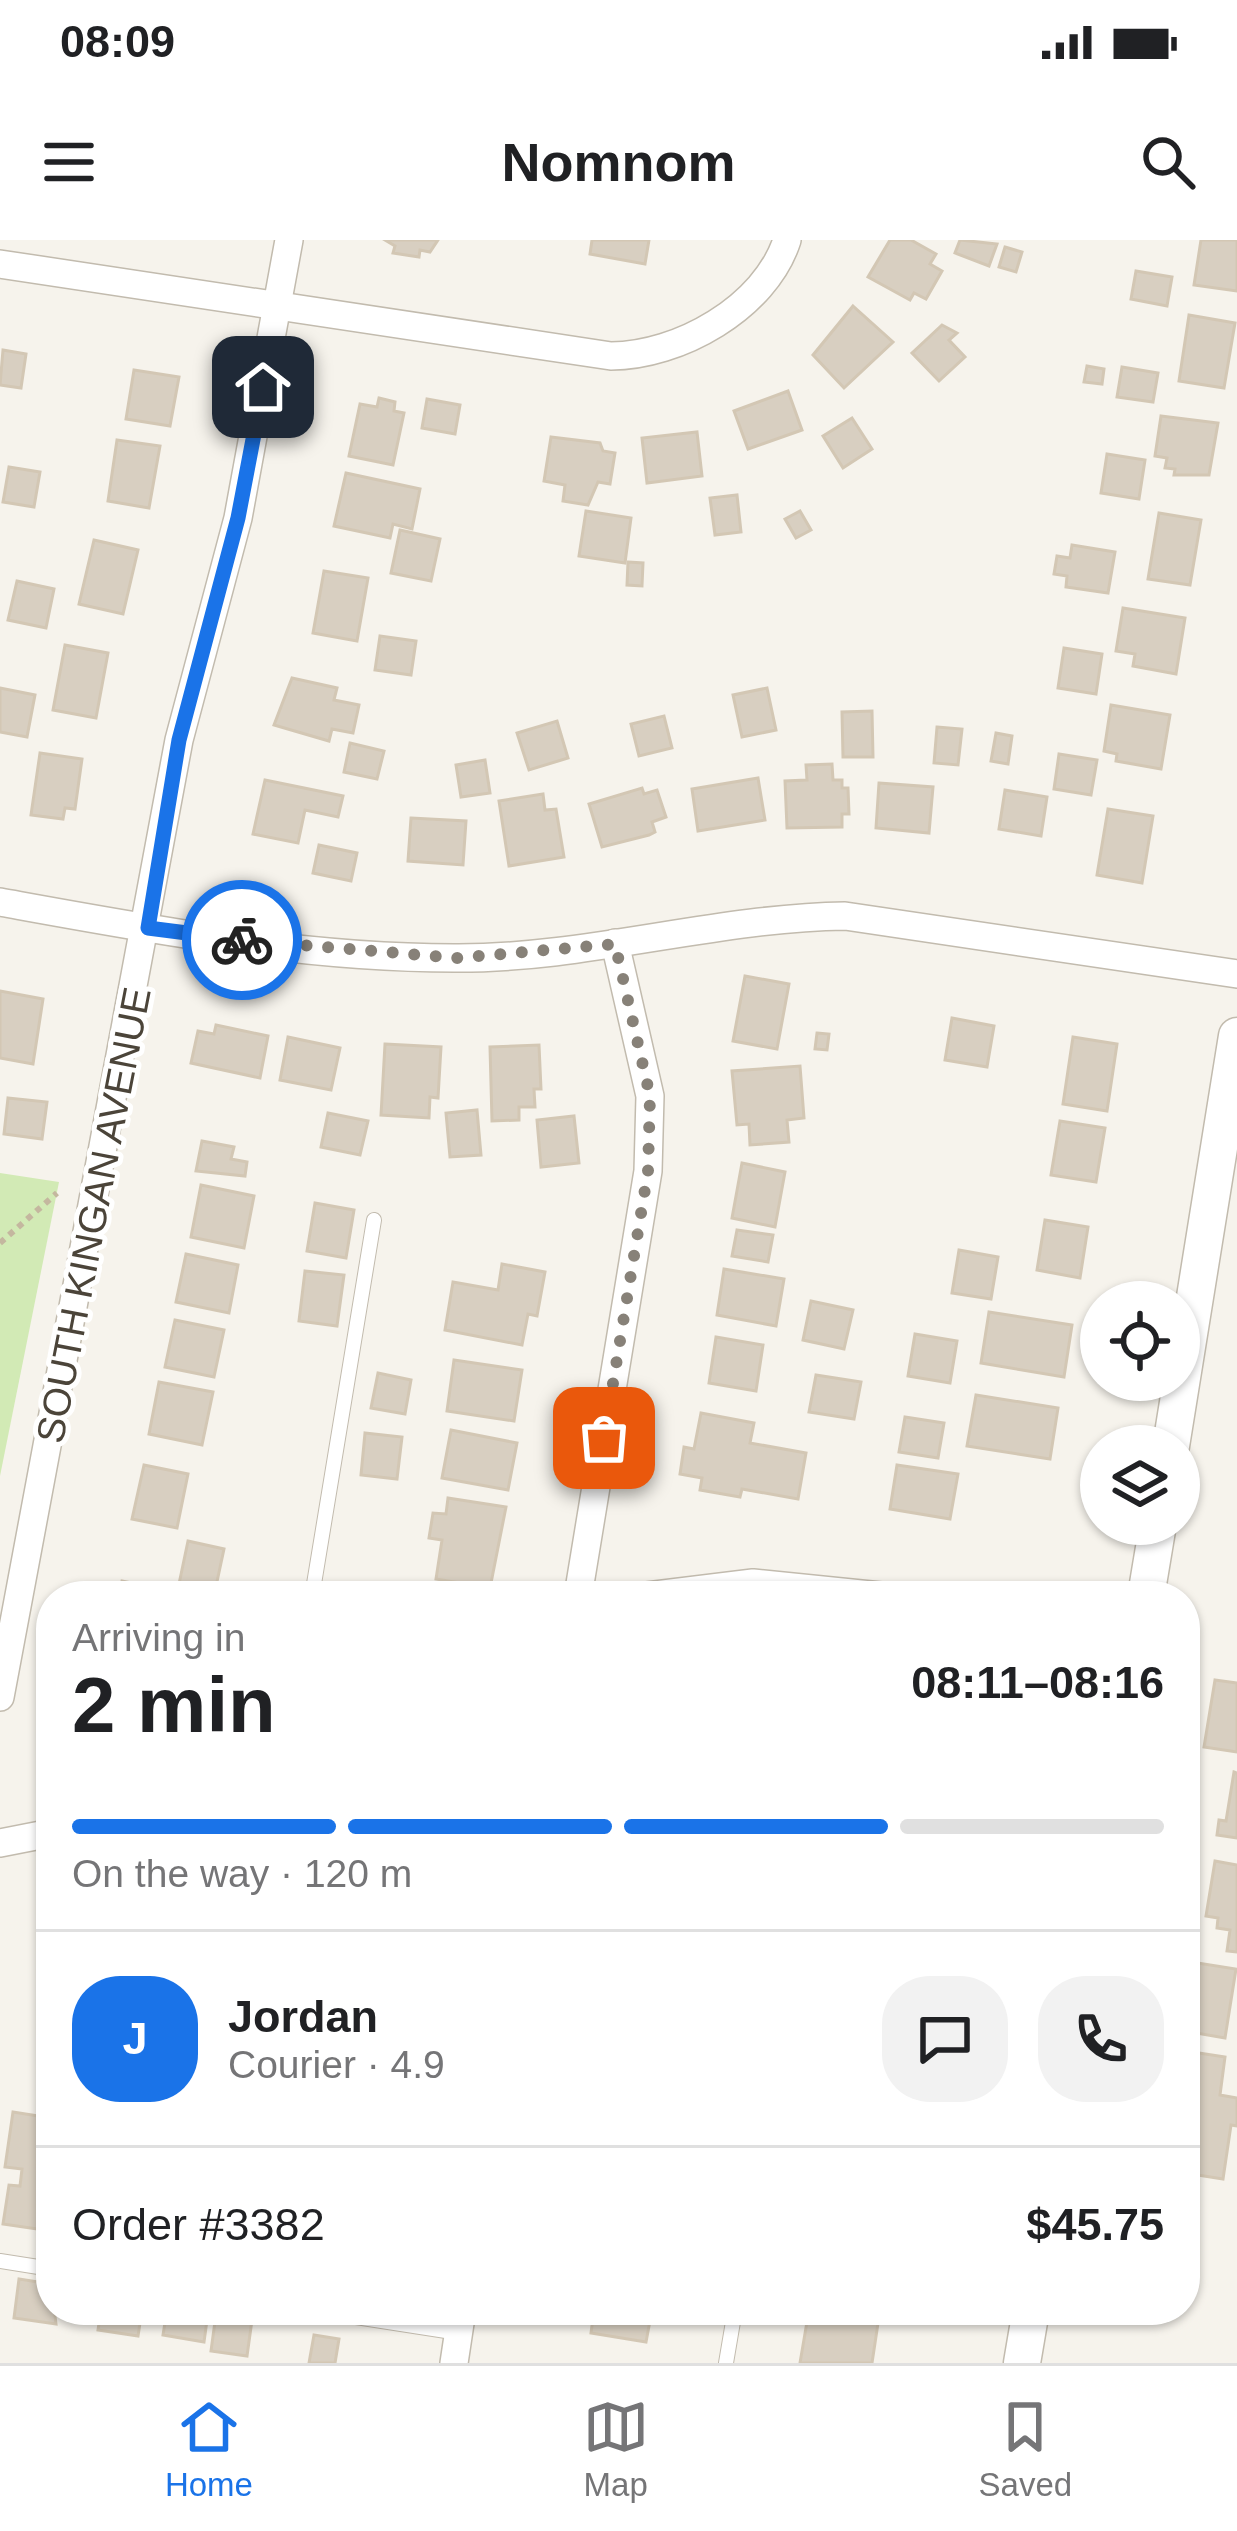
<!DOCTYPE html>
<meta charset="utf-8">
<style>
:root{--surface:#fff;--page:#f2f2f2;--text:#202124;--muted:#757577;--line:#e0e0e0;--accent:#1a73e8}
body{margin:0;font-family:Helvetica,sans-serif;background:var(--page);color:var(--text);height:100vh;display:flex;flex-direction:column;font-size:45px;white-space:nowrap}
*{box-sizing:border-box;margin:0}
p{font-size:39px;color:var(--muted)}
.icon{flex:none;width:66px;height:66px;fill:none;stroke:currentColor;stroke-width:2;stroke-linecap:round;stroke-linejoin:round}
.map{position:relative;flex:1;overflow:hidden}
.panel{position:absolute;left:36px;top:1341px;width:1164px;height:744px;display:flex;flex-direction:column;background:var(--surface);border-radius:48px;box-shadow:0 3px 9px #0004}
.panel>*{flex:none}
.tools{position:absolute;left:1080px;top:1041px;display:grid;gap:24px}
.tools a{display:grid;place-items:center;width:120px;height:120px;border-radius:50%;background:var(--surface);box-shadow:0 3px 9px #0004;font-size:60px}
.pin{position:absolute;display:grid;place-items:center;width:102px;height:102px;color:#fff;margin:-51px;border-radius:24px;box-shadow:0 6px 18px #0006}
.courier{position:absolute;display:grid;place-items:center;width:120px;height:120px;margin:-60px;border:9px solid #1a73e8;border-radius:50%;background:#fff;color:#222;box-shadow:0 3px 15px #0007}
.summary em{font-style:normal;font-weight:700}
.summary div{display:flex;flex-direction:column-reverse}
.summary{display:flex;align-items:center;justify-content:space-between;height:204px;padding:0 36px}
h1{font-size:78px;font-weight:700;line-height:90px}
.bar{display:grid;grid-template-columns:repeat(4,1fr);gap:18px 12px;align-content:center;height:144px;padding:0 36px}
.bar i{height:15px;border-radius:9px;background:var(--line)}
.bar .on{background:var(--accent)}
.bar p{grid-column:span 4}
.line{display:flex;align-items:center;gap:30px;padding:0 36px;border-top:3px solid var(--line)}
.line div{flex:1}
.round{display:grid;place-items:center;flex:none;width:126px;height:126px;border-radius:48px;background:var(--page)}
.status{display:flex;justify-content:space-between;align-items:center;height:84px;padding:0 60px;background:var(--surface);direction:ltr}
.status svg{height:33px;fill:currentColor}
header{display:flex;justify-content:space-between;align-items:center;height:156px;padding:0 36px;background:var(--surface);font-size:54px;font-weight:700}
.menu{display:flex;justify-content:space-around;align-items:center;height:168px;border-top:3px solid var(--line);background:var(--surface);font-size:33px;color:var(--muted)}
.menu a{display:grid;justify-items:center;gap:6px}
.menu .on{color:var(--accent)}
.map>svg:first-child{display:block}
</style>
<div class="status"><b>08:09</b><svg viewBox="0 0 49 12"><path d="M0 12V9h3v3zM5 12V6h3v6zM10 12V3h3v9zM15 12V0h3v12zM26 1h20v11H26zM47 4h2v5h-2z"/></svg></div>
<header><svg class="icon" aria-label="menu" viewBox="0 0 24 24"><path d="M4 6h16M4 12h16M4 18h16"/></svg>Nomnom<svg class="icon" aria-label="search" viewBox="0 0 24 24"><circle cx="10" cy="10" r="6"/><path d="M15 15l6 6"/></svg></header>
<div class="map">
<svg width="1237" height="2123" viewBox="0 0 1237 2123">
<rect width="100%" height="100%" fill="#f6f3ec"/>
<!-- green -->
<path fill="#d2eab5" d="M0 933 59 942 0 1236Z"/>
<!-- building -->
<g fill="#d8cfc1" stroke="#d3c7b4" stroke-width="3">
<path d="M385 0H438L430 12 420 10 419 17 393 13 395 6Z"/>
<path d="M592 0H649L645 24 590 14Z"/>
<path d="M890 0H911L936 14 930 24 942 31 926 59 914 53 910 60 868 37Z"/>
<path d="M960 0 997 4 989 26 955 13Z"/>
<path d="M1201 0H1237V51L1194 45Z"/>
<path d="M1005 7 1022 12 1016 32 999 27Z"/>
<path d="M1136 31 1172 37 1167 66 1131 59Z"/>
<path d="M853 66 893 102 844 148 813 115Z"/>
<path d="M1189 75 1235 83 1224 148 1179 141Z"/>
<path d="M942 85 957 93 949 100 965 117 939 141 912 113Z"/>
<path d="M3 110 26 114 21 148 0 145Z"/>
<path d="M1087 126 1104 129 1102 144 1084 142Z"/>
<path d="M1122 127 1158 133 1153 162 1117 157Z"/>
<path d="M134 130 179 137 170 186 126 179Z"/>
<path d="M788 151 802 190 748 209 734 171Z"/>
<path d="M379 158 395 162 394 171 404 173 393 225 349 216 360 164 377 167Z"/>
<path d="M427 159 460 165 455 194 422 188Z"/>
<path d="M1161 176 1218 183 1209 235H1174L1175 229 1165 228 1167 218 1155 216Z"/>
<path d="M852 178 872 209 843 228 823 196Z"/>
<path d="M697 192 702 236 647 243 642 198Z"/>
<path d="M551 197 600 203 603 211 615 213 610 244 598 242 588 265 563 261 565 245 544 241Z"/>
<path d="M117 200 160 206 149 268 108 261Z"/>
<path d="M1107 214 1145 220 1139 259 1101 253Z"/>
<path d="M9 227 40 232 34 267 3 262Z"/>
<path d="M346 233 420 249 412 289 393 284 390 298 334 286Z"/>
<path d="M737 255 741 292 715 295 710 258Z"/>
<path d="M586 271 631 278 625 323 579 316Z"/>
<path d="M800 271 811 290 796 298 785 279Z"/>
<path d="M1159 273 1201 280 1190 345 1148 339Z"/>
<path d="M400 290 440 299 431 341 391 333Z"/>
<path d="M94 300 138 310 123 374 79 364Z"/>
<path d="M1072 305 1115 312 1108 353 1066 347 1067 336 1054 334 1057 316 1070 318Z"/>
<path d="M628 322 643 323 642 346 627 345Z"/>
<path d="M324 331 368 338 357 401 313 393Z"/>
<path d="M17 341 54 349 46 388 8 380Z"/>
<path d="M1123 368 1185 378 1176 434 1133 426 1135 414 1116 411Z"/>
<path d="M380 396 416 401 411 435 375 430Z"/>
<path d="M65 405 108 413 96 478 53 470Z"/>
<path d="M1064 408 1102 414 1096 454 1058 448Z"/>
<path d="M292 438 337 448 334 460 359 465 353 493 332 489 329 501 274 485Z"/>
<path d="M0 448 35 455 27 497 0 492Z"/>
<path d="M767 448 776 490 742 497 733 455Z"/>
<path d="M1111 465 1170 475 1161 529 1116 521 1117 514 1104 511Z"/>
<path d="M872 471 873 517H843L842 472Z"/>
<path d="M664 476 672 508 639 516 631 484Z"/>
<path d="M557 481 568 518 529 530 517 493Z"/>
<path d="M937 487 962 489 958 525 934 523Z"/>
<path d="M996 493 1012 496 1008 524 991 521Z"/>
<path d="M350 503 384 511 377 539 344 532Z"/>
<path d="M40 513 82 519 75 569 65 568 63 579 31 575Z"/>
<path d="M1059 514 1097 520 1091 555 1054 549Z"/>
<path d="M485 520 490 553 461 557 456 525Z"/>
<path d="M832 524 833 540H842V548H848L849 574H842V587L787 588 785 541 807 540 806 525Z"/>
<path d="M758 538 765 580 698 591 692 549Z"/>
<path d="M265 540 343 556 338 577 305 570 298 603 253 594Z"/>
<path d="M879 543 933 547 929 593 876 588Z"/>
<path d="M642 548 644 554 657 550 666 577 652 582 655 592 649 595 602 607 589 564Z"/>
<path d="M1005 550 1047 557 1041 596 999 589Z"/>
<path d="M543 554 545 570 556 569 564 617 509 626 499 561Z"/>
<path d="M1108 569 1153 576 1142 643 1097 635Z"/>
<path d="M411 578 466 581 463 625 408 621Z"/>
<path d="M319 605 357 613 351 641 313 633Z"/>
<path d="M745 736 789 744 777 809 733 801Z"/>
<path d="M0 751 43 759 33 824 0 818Z"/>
<path d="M952 778 994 786 987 827 945 820Z"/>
<path d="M216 785 268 796 260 838 191 823 198 791 214 794Z"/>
<path d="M817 793 829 794 827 810 815 809Z"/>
<path d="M288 797 340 808 331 850 280 840Z"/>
<path d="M1073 797 1117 804 1107 871 1063 864Z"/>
<path d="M385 804 441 807 438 858 430 857 429 878 381 875Z"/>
<path d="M539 805 541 849H534L535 867H519V880L492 881 490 807Z"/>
<path d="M800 826 804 878 787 880 789 902 750 905 749 884 737 885 732 831Z"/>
<path d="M8 858 47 862 42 899 4 894Z"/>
<path d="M477 870 481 915 450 917 446 873Z"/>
<path d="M328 873 368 881 360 915 321 907Z"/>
<path d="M574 876 579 923 541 927 537 880Z"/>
<path d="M1060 881 1105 888 1096 942 1051 935Z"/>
<path d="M202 901 234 907 231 919 247 922 245 936 196 931Z"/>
<path d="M742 923 785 932 775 987 732 978Z"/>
<path d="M201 945 254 956 244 1008 191 997Z"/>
<path d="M315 963 354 970 346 1018 307 1011Z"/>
<path d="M1045 980 1088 987 1080 1038 1037 1030Z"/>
<path d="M737 990 773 995 768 1022 732 1016Z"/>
<path d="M959 1010 998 1017 991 1059 952 1053Z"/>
<path d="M186 1014 238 1025 229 1073 176 1062Z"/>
<path d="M502 1024 545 1032 537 1076 528 1074 522 1105 445 1090 453 1042 498 1050Z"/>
<path d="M724 1029 784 1039 776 1086 717 1075Z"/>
<path d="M305 1031 344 1035 337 1086 299 1081Z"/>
<path d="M811 1061 853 1070 844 1109 803 1100Z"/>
<path d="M989 1072 1072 1085 1064 1137 981 1123Z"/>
<path d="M175 1080 224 1090 214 1137 165 1127Z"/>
<path d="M915 1094 957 1101 950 1143 908 1136Z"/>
<path d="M716 1097 763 1105 756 1151 709 1143Z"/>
<path d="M454 1120 522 1130 514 1181 447 1171Z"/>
<path d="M378 1133 411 1140 405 1174 371 1168Z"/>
<path d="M816 1135 861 1142 854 1179 809 1172Z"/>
<path d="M159 1142 213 1152 202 1205 149 1194Z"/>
<path d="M976 1155 1058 1168 1050 1219 967 1206Z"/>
<path d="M701 1173 754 1183 750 1203 806 1213 798 1259 742 1249 740 1257 700 1250 702 1238 680 1234 684 1207 694 1209Z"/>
<path d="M905 1177 944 1183 938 1218 899 1212Z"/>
<path d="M451 1190 517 1203 508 1250 442 1238Z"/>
<path d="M365 1193 402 1197 397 1239 361 1235Z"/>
<path d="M144 1225 188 1234 177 1288 132 1279Z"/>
<path d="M897 1225 958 1234 950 1279 890 1269Z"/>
<path d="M448 1258 506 1267 490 1348 436 1339 442 1300 429 1298 433 1273 446 1274Z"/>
<path d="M188 1301 224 1309 215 1351 179 1344Z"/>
<path d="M122 1341 169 1351 168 1356H119Z"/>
<path d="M1215 1440 1237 1443V1512L1204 1507Z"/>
<path d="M1234 1532 1237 1533V1598L1217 1595 1219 1580 1226 1581Z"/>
<path d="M1215 1621 1237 1625V1712L1227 1711 1230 1690 1217 1688 1218 1678 1206 1676Z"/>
<path d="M1185 1721 1236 1729 1225 1798 1185 1791Z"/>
<path d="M47 1757H51V1863L40 1861Z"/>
<path d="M1186 1811 1225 1817 1220 1855 1237 1858V1886L1231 1885 1223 1939 1185 1933Z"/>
<path d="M13 1872 51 1878V1991L3 1984 9 1945 20 1946 22 1929 5 1927Z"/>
<path d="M19 2039 51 2044 56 2084 14 2078Z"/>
<path d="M101 2070H142L138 2096 98 2090Z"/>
<path d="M167 2070 208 2073 204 2102 163 2095Z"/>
<path d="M594 2070H652L646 2102 591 2093Z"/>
<path d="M809 2070H880L872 2123H800Z"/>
<path d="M216 2074 252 2080 247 2116 211 2111Z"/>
<path d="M314 2095 339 2099 335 2123H309Z"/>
</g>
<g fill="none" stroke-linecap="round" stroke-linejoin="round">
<defs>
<g id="service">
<path d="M312 1356 374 980"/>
<path d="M0 2021 51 2029"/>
<path d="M311 2070 459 2093"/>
<path d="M726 2123 735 2070"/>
</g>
<g id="minor">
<path d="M0 24 611 116C678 116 765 68 787 0"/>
<path d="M0 662C149 689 302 718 454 718 586 719 713 678 845 676L1237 734"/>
<path d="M578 1356 648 931 650 856 615 703"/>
<path d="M647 1356 753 1343 881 1356"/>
<path d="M0 1457 179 500 238 278 289 0"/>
<path d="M0 1603 51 1593"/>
<path d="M454 2123 462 2070"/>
</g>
<g id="tertiary">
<path d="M1171 1206 1237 796"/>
<path d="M1146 1356 1158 1284"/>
<path d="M1022 2123 1031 2070"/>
</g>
</defs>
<!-- service casing -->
<use href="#service" stroke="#c2bbae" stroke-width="16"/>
<!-- minor casing -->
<use href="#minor" stroke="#c2bbae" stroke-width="30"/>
<!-- tertiary casing -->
<use href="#tertiary" stroke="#c2bbae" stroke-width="39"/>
<!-- path -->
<path stroke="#c4b79f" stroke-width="6" stroke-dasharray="6 6" stroke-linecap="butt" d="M0 1003 57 953"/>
<!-- service -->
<use href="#service" stroke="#fff" stroke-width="14"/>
<!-- minor -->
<use href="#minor" stroke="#fff" stroke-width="27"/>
<!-- tertiary -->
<use href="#tertiary" stroke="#fff" stroke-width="36"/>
</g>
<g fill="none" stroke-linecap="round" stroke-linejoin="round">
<!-- done -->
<path stroke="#878178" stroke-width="12" stroke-dasharray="0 21.6" d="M242 700 457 718 615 704 650 856 648 931 604 1198"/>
<!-- route -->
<path stroke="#1a73e8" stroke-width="15" d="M242 700 148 688 179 500 238 278 263 147"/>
</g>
<g text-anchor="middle" stroke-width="10" stroke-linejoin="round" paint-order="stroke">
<!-- street labels -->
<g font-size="39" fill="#4b4439" stroke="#fff">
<text transform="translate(93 975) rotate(-79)" y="14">SOUTH KINGAN AVENUE</text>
</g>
</g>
</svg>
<div class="tools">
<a><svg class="icon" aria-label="locate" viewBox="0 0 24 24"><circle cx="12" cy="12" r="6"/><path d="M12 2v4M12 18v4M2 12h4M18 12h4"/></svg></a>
<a><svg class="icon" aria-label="layers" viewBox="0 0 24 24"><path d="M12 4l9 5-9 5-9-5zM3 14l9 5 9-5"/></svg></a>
</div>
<div class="pin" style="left:604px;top:1198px;background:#ea580c"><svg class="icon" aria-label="bag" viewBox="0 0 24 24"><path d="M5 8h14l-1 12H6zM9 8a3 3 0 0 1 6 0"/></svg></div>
<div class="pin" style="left:263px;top:147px;background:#1f2937"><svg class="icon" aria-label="home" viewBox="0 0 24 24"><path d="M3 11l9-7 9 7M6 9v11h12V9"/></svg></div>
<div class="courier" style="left:242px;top:700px"><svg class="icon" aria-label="bike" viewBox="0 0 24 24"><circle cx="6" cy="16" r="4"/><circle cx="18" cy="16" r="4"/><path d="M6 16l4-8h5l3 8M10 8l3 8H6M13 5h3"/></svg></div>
<section class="panel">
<div class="summary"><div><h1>2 min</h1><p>Arriving in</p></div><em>08:11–08:16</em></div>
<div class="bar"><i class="on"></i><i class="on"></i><i class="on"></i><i></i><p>On the way · 120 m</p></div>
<div class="line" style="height:216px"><b class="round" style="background:var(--accent);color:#fff">J</b><div><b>Jordan</b><p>Courier · 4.9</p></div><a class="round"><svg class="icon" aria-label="chat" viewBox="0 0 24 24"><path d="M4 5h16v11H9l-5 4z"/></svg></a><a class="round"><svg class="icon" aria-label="phone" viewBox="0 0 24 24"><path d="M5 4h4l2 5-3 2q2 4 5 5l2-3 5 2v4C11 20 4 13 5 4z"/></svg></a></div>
<div class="line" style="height:156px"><div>Order #3382</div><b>$45.75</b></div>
</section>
</div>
<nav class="menu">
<a class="on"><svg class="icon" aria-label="home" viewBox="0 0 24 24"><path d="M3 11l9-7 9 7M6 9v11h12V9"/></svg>Home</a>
<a><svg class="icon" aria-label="map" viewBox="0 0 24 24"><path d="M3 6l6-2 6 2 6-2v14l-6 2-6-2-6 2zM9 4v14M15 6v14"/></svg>Map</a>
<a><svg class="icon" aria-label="saved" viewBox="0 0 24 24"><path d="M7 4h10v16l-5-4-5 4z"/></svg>Saved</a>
</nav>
